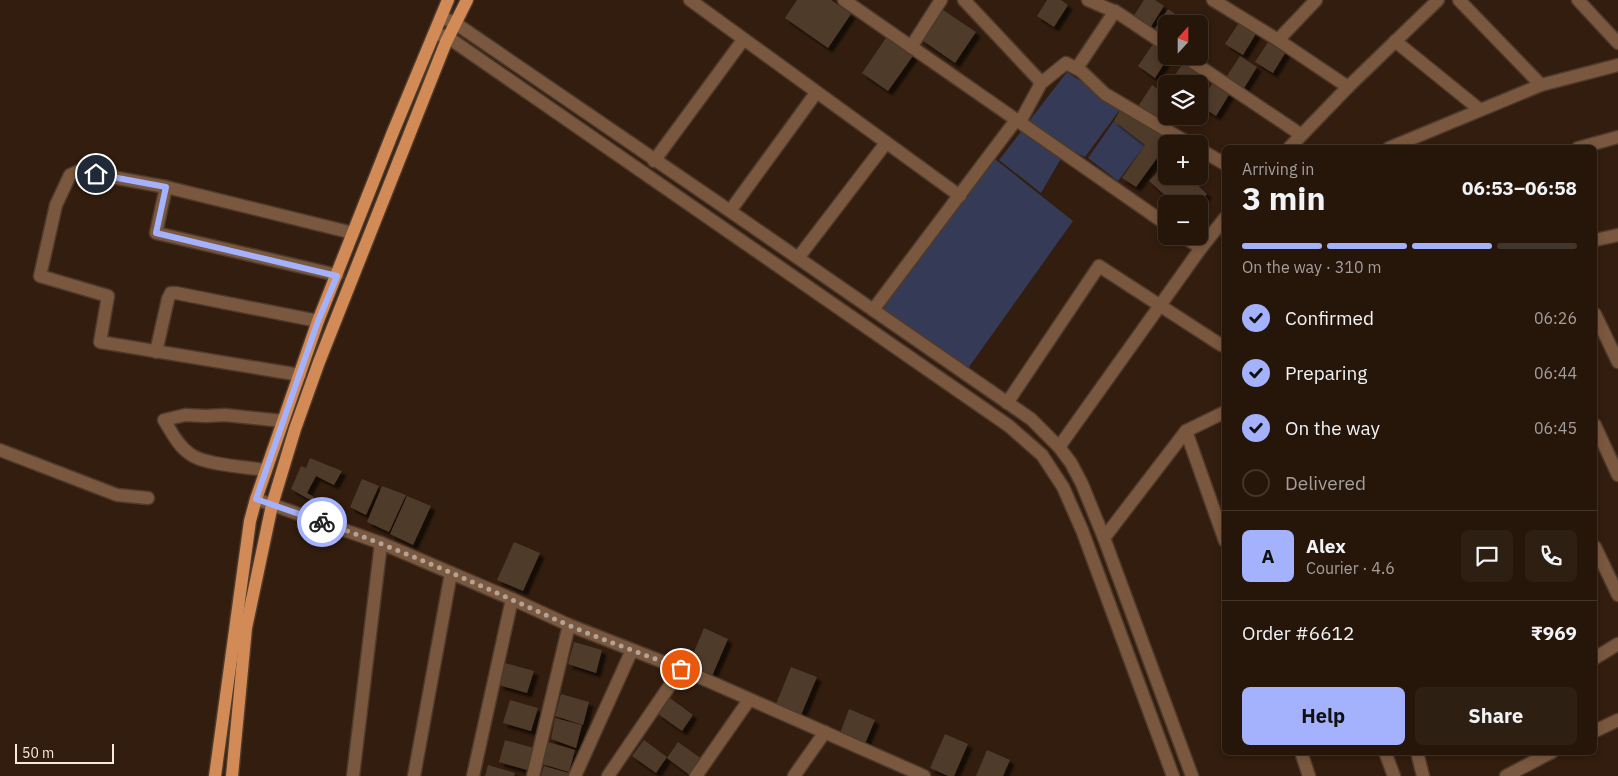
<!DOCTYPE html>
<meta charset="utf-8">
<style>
:root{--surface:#26160a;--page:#2e1f13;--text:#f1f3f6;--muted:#a49f9c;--line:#42352b;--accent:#a4b1fc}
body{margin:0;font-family:"IBM Plex Sans",sans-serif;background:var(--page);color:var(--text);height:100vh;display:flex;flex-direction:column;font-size:19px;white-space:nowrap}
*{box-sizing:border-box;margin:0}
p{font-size:16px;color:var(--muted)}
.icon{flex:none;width:28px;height:28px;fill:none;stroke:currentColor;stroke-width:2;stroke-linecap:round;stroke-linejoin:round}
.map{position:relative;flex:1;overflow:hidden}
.side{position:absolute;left:1222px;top:145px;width:375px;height:610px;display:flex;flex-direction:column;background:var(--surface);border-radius:8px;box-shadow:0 2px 8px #0003,0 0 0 1px var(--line)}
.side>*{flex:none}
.needle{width:32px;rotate:21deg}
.buttons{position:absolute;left:1158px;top:15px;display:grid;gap:10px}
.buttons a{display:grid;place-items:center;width:50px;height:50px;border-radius:8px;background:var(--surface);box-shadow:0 2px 8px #0003,0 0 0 1px var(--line);font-size:25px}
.scale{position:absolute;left:15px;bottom:12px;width:99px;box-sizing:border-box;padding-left:5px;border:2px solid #f8e9df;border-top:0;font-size:14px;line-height:18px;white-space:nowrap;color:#f8e9df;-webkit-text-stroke:4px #321d0e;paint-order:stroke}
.pin{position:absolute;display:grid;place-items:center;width:42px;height:42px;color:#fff;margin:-21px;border:2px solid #fff;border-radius:50%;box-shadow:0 1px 5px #0007}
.courier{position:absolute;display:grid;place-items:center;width:50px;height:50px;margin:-25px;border:4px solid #a4b1fc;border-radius:50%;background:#fff;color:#222;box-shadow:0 1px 6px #0007}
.headline em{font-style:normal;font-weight:800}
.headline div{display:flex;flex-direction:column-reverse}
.headline{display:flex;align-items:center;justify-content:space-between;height:85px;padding:0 20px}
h1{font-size:32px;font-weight:800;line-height:38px}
.bar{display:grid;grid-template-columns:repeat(4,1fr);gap:8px 5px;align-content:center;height:60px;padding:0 20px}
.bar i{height:6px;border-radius:4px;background:var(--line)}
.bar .current{background:var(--accent)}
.bar p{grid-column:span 4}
.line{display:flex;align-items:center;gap:12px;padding:0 20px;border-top:1px solid var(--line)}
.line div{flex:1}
.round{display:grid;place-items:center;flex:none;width:52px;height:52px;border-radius:8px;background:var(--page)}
ol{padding:0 20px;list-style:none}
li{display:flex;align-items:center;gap:15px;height:55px}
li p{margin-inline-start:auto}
li .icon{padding:5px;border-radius:50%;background:var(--accent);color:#111;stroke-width:4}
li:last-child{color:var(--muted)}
li i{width:28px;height:28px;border:2px solid var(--line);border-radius:50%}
.cta{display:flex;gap:10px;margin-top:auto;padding:10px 20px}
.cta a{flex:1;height:58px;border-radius:8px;background:var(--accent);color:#111;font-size:20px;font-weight:800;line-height:58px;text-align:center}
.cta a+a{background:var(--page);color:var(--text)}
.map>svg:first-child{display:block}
</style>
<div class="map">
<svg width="1618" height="776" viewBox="0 0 1618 776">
<defs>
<filter id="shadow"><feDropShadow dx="4.5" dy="4.5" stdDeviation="1" flood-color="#0009"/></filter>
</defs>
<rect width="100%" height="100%" fill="#321d0e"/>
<!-- green -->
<g fill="#353a57">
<path d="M1067 72 1121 108 1085 157 1067 148 1041 193 999 160Z"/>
<path d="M1114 121 1145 145 1118 181 1088 158Z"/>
<path d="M990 155 1073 221 964 374 873 310Z"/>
</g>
<!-- building -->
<g fill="#503a2a" filter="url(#shadow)">
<path d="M797 0H831L851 14 828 48 785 18Z"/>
<path d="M1047 0H1061L1068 5 1054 27 1037 16Z"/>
<path d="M1144 0H1155L1164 6 1150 28 1133 17Z"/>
<path d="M1168 9 1184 20 1182 24H1166V40L1153 31Z"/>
<path d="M943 10 976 32 955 63 922 40Z"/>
<path d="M1240 21 1257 32 1243 55 1225 44Z"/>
<path d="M888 35 915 53 888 91 862 73Z"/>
<path d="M1270 39 1287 50 1273 73 1255 62Z"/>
<path d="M1153 44 1166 53V56H1169L1155 78 1138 66Z"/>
<path d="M1240 56 1257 67 1243 90 1225 79Z"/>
<path d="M1183 63 1200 74 1193 84H1169Z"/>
<path d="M1213 82 1230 93 1216 116 1199 105Z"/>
<path d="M1152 85 1166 95V100L1155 119 1137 108Z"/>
<path d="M1121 108 1171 139 1136 187 1122 178 1145 145 1114 121Z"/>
<path d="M1166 163V176H1188L1207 194 1198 204H1175L1149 181Z"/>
<path d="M310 458 342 471 334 485 316 476 307 493 314 497 312 501 291 489 301 466 306 468Z"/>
<path d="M362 479 379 486 366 515 350 507Z"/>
<path d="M382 486 406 495 389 532 367 522Z"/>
<path d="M407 496 431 506 413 545 390 534Z"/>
<path d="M514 542 540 553 523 591 497 580Z"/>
<path d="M704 628 728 639 712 676 688 666Z"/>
<path d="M574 642 602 650 596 673 568 664Z"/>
<path d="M505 663 534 671 527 693 499 685Z"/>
<path d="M791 667 817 677 801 715 776 704Z"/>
<path d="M561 694 589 702 583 725 555 716Z"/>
<path d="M670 698 693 715 682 731 658 714Z"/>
<path d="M510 700 538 708 531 731 503 723Z"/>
<path d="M849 709 875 720 864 746 839 736Z"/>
<path d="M555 718 582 725 576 748 551 739Z"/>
<path d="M945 734 968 744 954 776H948L930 768Z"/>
<path d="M505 740 534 748 527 770 499 762Z"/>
<path d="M644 740 667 757 656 773 632 756Z"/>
<path d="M548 742 575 750 569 772 542 764Z"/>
<path d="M678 742 702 759 691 776 667 758Z"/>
<path d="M987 750 1010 760 1003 776H976Z"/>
<path d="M488 765 515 773 514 776H485Z"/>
<path d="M544 766 572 774 571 776H541Z"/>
</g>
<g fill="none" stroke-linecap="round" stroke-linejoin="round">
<defs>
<g id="minor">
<path d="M690 0 960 196"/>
<path d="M844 0 1166 224"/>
<path d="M964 0 1040 81 1039 87 1020 122"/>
<path d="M1088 0 1118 13 1166 45"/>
<path d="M1213 0 1278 40 1348 87 1438 0"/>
<path d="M1459 0 1541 85"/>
<path d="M1578 0 1618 43"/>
<path d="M441 17 455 23 730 211 1031 419 1059 447 1071 463 1082 484 1104 538 1192 776"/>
<path d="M438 34 449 38 1009 426 1042 455 1063 487 1082 530 1173 776"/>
<path d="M1278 40 1316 0"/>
<path d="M1395 41 1479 109"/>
<path d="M911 47 941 0"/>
<path d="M1184 56 1300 134"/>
<path d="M1077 68 1115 11"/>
<path d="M1040 84 1066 63 1081 71 1105 94 1190 144"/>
<path d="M1289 148 1348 87"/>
<path d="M1389 148 1541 85 1618 65"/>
<path d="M1578 148 1618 137"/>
<path d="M1199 149 1225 164"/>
<path d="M654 161 743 40"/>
<path d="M166 187 156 233 337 275"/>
<path d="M730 211 816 93"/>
<path d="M1183 236 1201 248"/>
<path d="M1595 240 1618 235"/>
<path d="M798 258 886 143"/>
<path d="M873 310 1016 120"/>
<path d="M1595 314 1618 362"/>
<path d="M156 352 168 299 171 293H176L318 321"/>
<path d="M300 375 100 342 108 296 40 276 56 205 70 175 79 171 166 187 353 233"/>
<path d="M1007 403 1099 266 1221 345H1225"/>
<path d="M1225 412 1186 431 1225 541"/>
<path d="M1595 425 1618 475"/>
<path d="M1059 447 1201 248 1225 218"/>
<path d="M0 450 117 495 148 498"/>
<path d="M266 470C247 467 204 465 190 454 178 446 171 431 164 420L185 415 206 416 225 415 283 421"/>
<path d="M256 499 381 543 512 599 569 625 681 669 924 776"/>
<path d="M1104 538 1186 431"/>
<path d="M1595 547 1618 595"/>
<path d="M1595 658 1618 644"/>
<path d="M1595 731 1618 720"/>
<path d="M1301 752 1309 776"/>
<path d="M1385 752 1394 776"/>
<path d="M1417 752 1423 776"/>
<path d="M353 776 381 543"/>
<path d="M414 776 451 573"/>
<path d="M473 776 512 599"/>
<path d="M533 776 569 625"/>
<path d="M575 776 632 650"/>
<path d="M608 776 681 669"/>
<path d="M696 776 749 700"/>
<path d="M794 776 825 732"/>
<path d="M1506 776 1552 752"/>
</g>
<g id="major">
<path d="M215 776 250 521 256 499 318 321 393 132 448 0"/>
<path d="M232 776 246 628 272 505 295 429 319 362 446 42 467 0"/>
</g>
</defs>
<!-- minor casing -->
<use href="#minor" stroke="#4e3a2b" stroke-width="15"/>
<!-- major casing -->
<use href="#major" stroke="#4e3a2b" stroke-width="15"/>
<!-- minor -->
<use href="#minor" stroke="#7a583f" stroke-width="12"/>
<!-- major -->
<use href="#major" stroke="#d28b56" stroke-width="12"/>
</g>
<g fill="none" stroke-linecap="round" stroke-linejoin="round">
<!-- done -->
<path stroke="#b3a296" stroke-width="5" stroke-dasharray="0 9" d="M322 522C406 551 486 588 568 625 605 641 644 654 681 669"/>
<!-- route -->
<path stroke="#a4b1fc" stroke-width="6" d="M96 174 166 187 156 233 337 276 318 321 256 499 322 522"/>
</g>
</svg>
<div class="buttons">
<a><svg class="needle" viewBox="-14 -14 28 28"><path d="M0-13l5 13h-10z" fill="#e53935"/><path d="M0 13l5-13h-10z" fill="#a49f9c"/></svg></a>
<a><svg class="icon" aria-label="layers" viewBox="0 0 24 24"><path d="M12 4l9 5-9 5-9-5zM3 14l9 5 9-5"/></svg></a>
<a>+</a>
<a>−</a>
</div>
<div class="scale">50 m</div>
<div class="pin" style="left:681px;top:669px;background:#ea580c"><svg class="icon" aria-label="bag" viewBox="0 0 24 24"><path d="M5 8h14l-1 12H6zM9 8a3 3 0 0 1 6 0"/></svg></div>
<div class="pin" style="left:96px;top:174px;background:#1f2937"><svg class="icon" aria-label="home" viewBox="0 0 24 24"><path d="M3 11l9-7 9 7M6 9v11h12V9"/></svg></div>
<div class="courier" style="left:322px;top:522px"><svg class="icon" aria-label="bike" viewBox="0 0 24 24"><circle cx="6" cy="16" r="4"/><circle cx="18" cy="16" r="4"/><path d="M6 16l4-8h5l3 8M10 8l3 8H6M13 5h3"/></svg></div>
<section class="side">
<div class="headline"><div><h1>3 min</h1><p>Arriving in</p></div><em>06:53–06:58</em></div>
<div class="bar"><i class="current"></i><i class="current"></i><i class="current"></i><i></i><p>On the way · 310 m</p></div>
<ol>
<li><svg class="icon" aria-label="check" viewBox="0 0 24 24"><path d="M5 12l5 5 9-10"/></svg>Confirmed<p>06:26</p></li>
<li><svg class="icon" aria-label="check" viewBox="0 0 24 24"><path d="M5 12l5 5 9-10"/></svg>Preparing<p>06:44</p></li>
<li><svg class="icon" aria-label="check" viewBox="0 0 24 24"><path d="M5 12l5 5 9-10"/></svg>On the way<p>06:45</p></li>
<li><i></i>Delivered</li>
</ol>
<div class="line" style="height:90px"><b class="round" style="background:var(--accent);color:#111">A</b><div><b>Alex</b><p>Courier · 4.6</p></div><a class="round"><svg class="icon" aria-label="chat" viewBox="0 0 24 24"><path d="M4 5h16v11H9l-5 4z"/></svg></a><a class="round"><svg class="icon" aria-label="phone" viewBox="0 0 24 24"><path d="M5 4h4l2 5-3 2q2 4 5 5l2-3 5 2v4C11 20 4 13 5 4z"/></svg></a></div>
<div class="line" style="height:65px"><div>Order #6612</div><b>₹969</b></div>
<div class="cta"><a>Help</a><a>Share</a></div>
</section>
</div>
